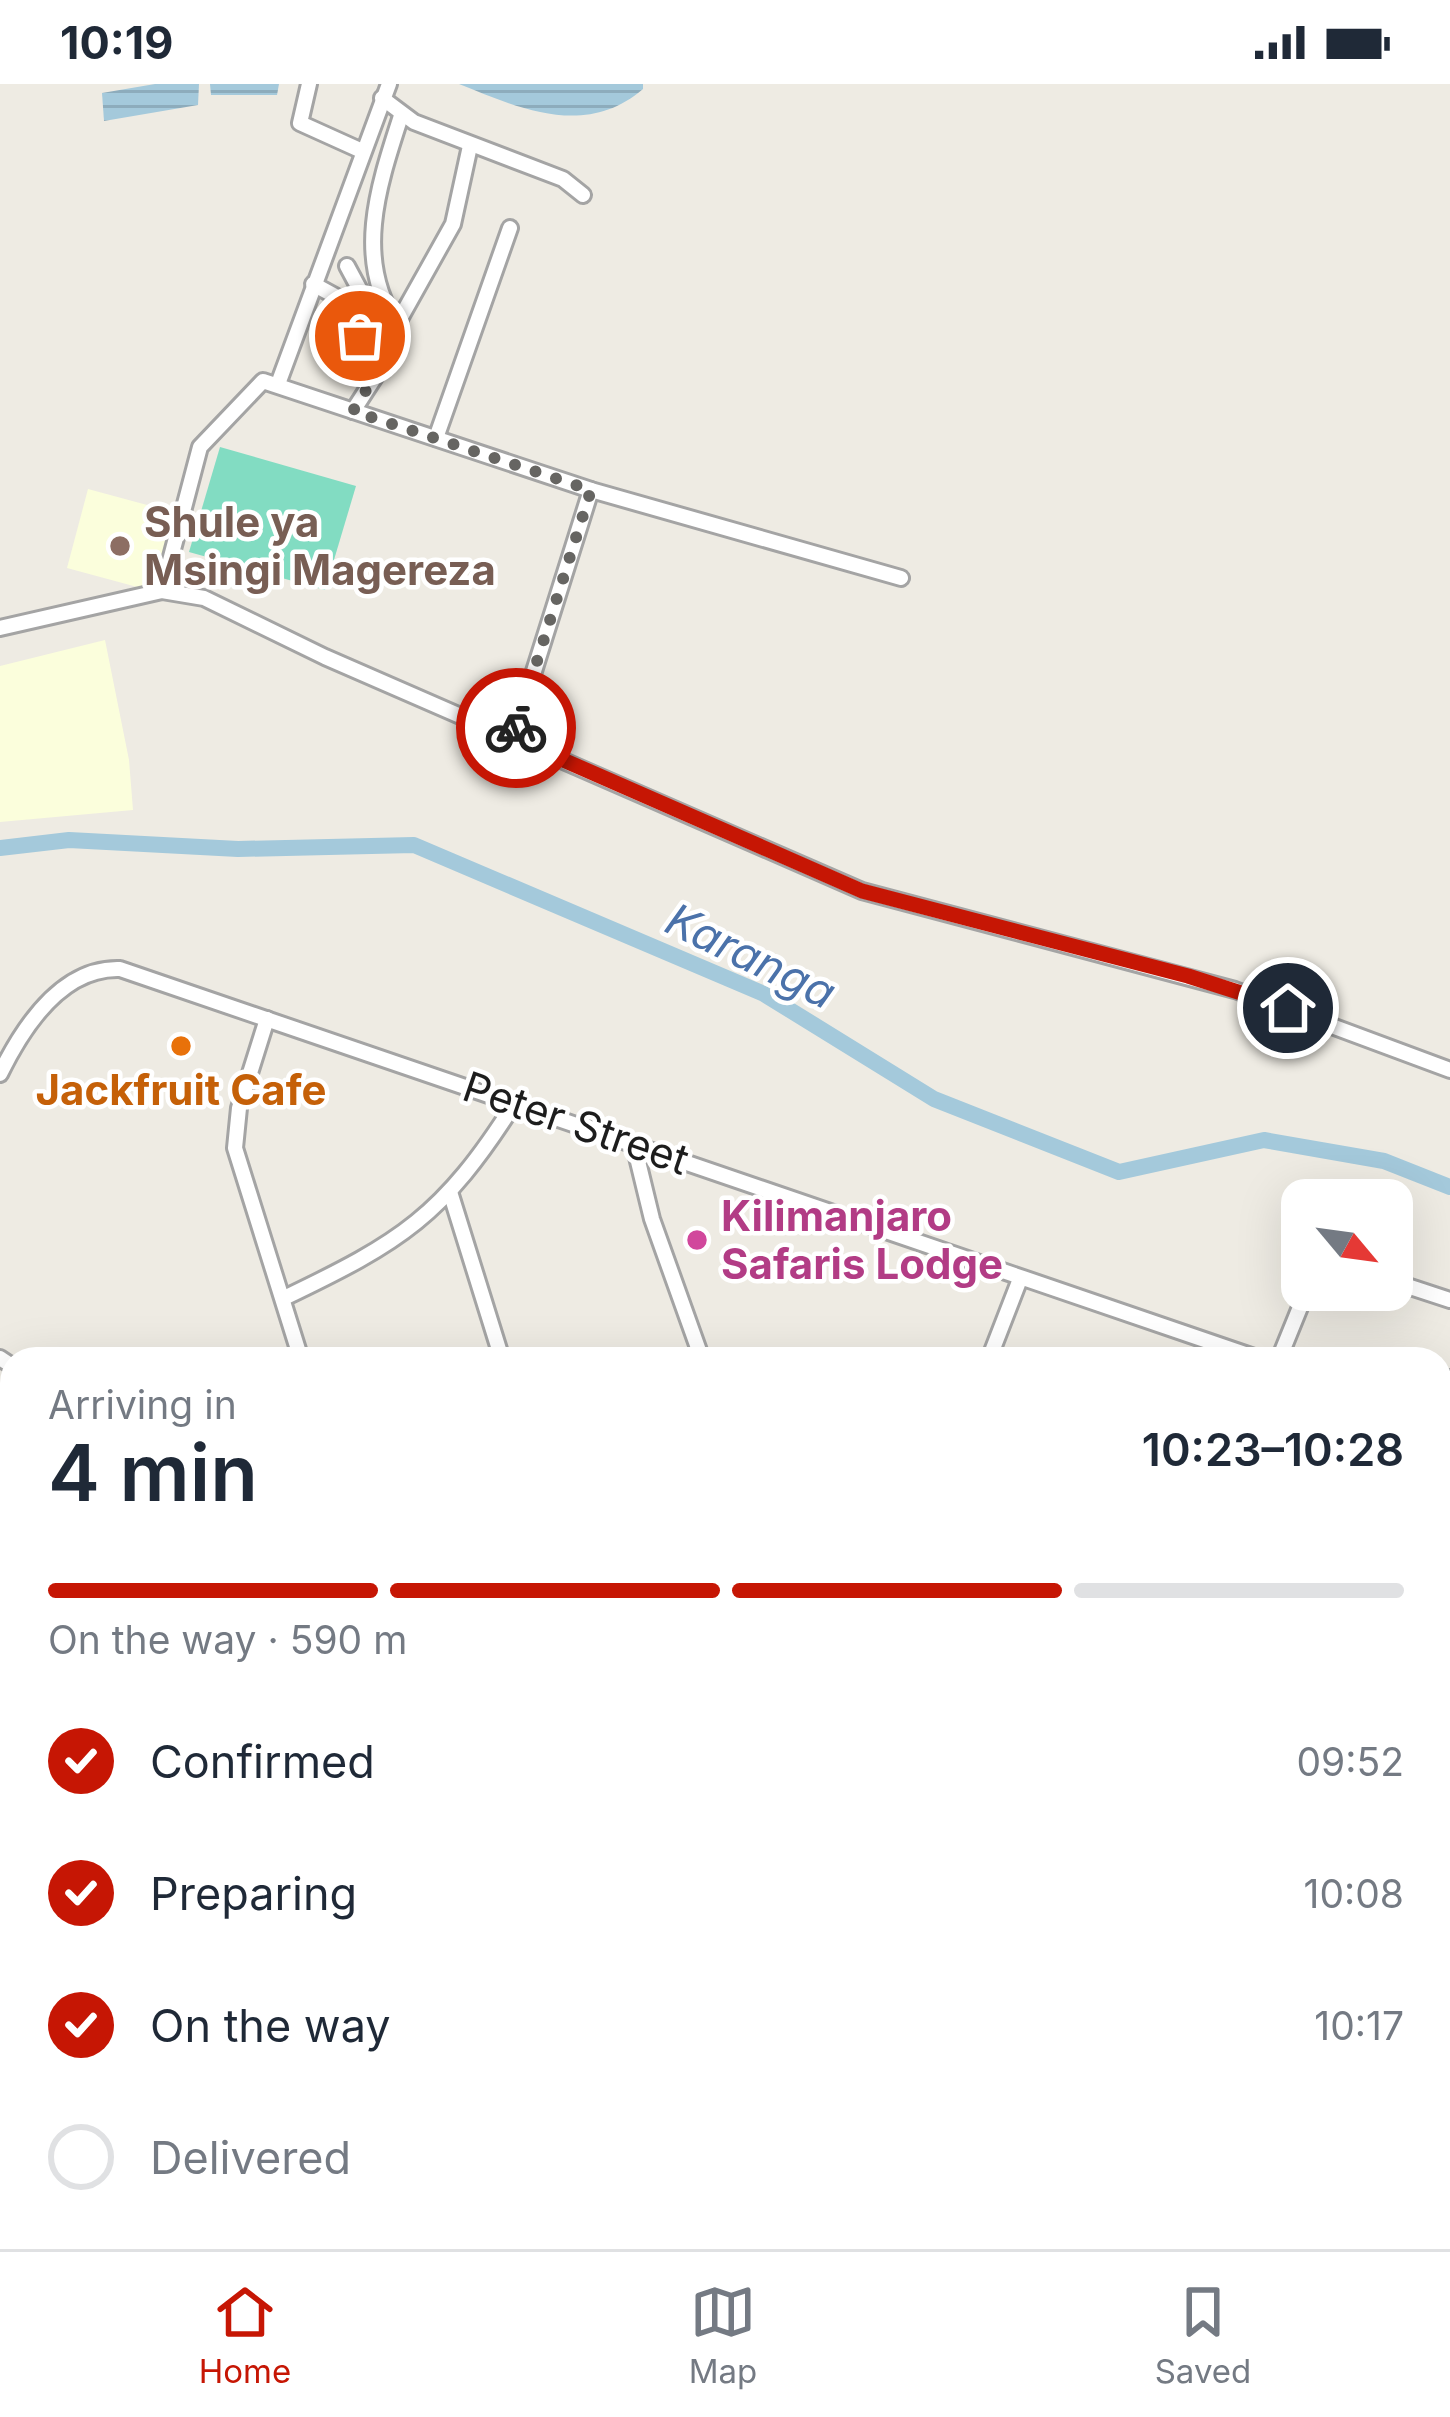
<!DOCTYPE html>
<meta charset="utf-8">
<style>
:root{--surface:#fff;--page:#f2f2f3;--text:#1f2937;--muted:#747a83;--line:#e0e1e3;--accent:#c61604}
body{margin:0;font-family:Inter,sans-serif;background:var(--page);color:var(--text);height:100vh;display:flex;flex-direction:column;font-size:45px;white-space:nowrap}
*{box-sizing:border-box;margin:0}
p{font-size:39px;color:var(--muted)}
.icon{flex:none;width:66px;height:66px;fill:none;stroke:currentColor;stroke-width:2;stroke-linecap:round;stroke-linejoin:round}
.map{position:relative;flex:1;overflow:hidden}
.drawer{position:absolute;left:0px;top:1263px;width:1452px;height:903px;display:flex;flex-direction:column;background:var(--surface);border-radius:36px 36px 0 0;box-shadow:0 12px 48px #0002}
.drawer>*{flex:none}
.needle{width:78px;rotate:119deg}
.buttons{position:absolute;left:1281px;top:1095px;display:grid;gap:24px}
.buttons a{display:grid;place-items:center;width:132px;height:132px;border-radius:24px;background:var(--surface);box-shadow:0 12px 48px #0002;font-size:60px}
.pin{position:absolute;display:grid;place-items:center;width:102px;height:102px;color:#fff;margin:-51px;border:6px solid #fff;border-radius:50%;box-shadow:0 3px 12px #0007}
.courier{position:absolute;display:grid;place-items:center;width:120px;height:120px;margin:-60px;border:9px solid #c61604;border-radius:50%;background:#fff;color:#222;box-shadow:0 3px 15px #0007}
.summary em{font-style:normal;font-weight:600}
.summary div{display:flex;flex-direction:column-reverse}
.summary{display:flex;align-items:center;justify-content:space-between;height:204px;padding:0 48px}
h1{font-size:78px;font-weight:600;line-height:90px}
.bar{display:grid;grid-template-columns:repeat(4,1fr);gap:18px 12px;align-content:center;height:144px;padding:0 48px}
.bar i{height:15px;border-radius:9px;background:var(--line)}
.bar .selected{background:var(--accent)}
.bar p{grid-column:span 4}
ol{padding:0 48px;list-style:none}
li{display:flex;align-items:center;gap:36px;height:132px}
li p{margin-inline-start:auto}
li .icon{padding:12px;border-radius:50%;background:var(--accent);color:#fff;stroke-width:4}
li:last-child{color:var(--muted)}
li i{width:66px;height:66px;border:6px solid var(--line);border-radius:50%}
.status{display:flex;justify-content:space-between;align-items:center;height:84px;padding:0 60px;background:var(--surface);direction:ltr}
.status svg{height:33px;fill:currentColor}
.dock{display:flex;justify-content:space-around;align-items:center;height:168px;border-top:3px solid var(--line);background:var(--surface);font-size:33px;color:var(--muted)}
.dock a{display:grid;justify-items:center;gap:6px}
.dock .selected{color:var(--accent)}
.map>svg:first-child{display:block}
</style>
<div class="status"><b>10:19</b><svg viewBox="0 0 49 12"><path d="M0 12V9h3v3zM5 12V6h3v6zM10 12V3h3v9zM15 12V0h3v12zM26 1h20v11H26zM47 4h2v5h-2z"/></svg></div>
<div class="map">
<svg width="1450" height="2165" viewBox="0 0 1450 2165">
<defs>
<pattern id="water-rules" width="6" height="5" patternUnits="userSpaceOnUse" patternTransform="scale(3)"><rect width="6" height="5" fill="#a4c9db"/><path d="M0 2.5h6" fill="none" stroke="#8dacbc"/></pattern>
</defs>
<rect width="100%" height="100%" fill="#eeebe3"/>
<!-- education -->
<g fill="#fbfedc">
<path d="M88 405 173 428 152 507 67 484Z"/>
<path d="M105 556 129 676 133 726 0 738V582Z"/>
</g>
<!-- pitch -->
<path fill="#82dcc2" d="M220 363 356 402 325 506 189 468Z"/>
<!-- water -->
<g fill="url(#water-rules)">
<path d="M155 0H199L198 21 104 37 102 9Z"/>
<path d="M210 0H279L277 11H211Z"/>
<path d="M459 0H643V5C586 54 521 25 459 0Z"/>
</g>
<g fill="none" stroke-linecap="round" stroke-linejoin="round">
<!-- river -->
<path stroke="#a4c9db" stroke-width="16" d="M0 764 69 756 238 765 414 761 764 910 934 1015 1119 1088 1264 1056 1384 1077 1450 1103"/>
<defs>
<g id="minor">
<path d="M309 0 300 39 362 67"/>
<path d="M382 14 414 38 563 95 583 111"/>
<path d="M347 182 362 210 360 252 379 284"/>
<path d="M313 200 335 212 337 234 360 252"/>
<path d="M397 240C353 175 379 100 401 32"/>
<path d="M278 300 389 0"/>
<path d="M353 327 395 262 397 240 453 140 470 62"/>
<path d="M436 354 510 144"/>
<path d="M162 507 200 363 263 297 591 406 901 494"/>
<path d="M0 544 162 507 204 514 325 573 862 807 1235 906 1450 986"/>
<path d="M513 654 591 406"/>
<path d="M267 935 239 1024 235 1064 301 1275"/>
<path d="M0 990C23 943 62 883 120 885L1260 1275"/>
<path d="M634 1061 652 1135 702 1275"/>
<path d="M451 1111 502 1275"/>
<path d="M1392 1197 1450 1216"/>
<path d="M284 1214C401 1158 443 1132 514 1020"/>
<path d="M0 1274 12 1282"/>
<path d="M989 1275 1020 1195"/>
<path d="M1279 1275 1307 1206"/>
<path d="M1440 1312 1450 1294"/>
<path d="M0 1442 12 1395"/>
<path d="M1440 1473 1450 1476"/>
<path d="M1440 1717 1450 1720"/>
<path d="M1440 1952 1450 1955"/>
<path d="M519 2154 550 2165"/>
<path d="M849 2154 870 2165"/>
<path d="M115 2165 118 2154"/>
<path d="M349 2165 352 2154"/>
<path d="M825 2165 831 2154"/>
<path d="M1144 2165 1151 2154"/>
<path d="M1371 2165 1376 2154"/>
</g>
<g id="major">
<path d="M0 1624 12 1629"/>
<path d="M1277 2154 1304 2165"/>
</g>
</defs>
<!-- minor casing -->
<use href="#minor" stroke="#a4a4a4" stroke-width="20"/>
<!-- major casing -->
<use href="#major" stroke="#937103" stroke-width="24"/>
<!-- minor -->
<use href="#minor" stroke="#fff" stroke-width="14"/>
<!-- major -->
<use href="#major" stroke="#fada9c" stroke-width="18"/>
</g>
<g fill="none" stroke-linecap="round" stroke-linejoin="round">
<!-- done -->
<path stroke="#666562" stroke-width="12" stroke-dasharray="0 21.6" d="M360 252 380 284 353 327 591 406 516 644"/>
<!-- route -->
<path stroke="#c61604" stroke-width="15" d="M516 644 513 654 862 807 1188 892 1288 924"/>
</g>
<!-- markers -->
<circle fill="#8d6e63" stroke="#fff" stroke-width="4.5" cx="120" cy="462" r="12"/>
<circle fill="#e8710a" stroke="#fff" stroke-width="4.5" cx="181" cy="962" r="12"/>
<circle fill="#d1479c" stroke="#fff" stroke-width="4.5" cx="697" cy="1156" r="12"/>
<g text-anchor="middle" stroke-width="9" stroke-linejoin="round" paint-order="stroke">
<!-- education labels -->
<g font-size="42" font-weight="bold" fill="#785e54" stroke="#fff" text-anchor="start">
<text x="144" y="453">Shule ya<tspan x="144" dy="48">Msingi Magereza</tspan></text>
</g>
<!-- food labels -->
<g font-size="42" font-weight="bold" fill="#c56008" stroke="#fff">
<text x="181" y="1021">Jackfruit Cafe</text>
</g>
<!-- street labels -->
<g font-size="42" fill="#1d1d1d" stroke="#fff">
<text transform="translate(576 1039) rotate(19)" y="15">Peter Street</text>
</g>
<!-- hotel labels -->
<g font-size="42" font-weight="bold" fill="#b23c85" stroke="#fff" text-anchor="start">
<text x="721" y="1147">Kilimanjaro<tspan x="721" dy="48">Safaris Lodge</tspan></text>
</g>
<!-- water labels -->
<g font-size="45" font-style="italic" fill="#4b72aa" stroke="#fff">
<text transform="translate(751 872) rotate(26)" y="16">Karanga</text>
</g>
</g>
</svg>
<div class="buttons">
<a><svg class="needle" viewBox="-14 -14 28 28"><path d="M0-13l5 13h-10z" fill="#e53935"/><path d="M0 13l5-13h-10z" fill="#747a83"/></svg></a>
</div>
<div class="pin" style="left:360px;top:252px;background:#ea580c"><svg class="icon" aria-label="bag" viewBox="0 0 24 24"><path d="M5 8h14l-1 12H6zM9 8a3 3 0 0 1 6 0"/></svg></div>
<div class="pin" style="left:1288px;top:924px;background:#1f2937"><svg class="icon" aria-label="home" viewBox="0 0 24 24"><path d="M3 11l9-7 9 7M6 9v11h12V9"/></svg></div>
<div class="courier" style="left:516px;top:644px"><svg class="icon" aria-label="bike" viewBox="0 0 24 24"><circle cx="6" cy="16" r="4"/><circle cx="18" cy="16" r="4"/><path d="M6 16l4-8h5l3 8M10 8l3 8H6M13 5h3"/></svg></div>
<section class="drawer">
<div class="summary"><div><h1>4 min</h1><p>Arriving in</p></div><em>10:23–10:28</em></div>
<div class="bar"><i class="selected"></i><i class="selected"></i><i class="selected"></i><i></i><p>On the way · 590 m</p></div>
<ol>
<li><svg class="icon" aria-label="check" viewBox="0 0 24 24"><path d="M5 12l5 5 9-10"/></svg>Confirmed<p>09:52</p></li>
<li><svg class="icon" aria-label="check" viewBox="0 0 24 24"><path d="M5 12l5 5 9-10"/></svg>Preparing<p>10:08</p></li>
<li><svg class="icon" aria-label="check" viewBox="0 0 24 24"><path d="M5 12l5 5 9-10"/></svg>On the way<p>10:17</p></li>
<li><i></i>Delivered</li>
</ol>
</section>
</div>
<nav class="dock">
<a class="selected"><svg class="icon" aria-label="home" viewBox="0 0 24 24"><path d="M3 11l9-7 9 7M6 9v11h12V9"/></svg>Home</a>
<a><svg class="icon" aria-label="map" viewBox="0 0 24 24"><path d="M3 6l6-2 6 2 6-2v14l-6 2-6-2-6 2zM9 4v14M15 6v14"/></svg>Map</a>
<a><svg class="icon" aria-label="saved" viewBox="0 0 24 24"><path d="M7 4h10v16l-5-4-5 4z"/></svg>Saved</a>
</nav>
